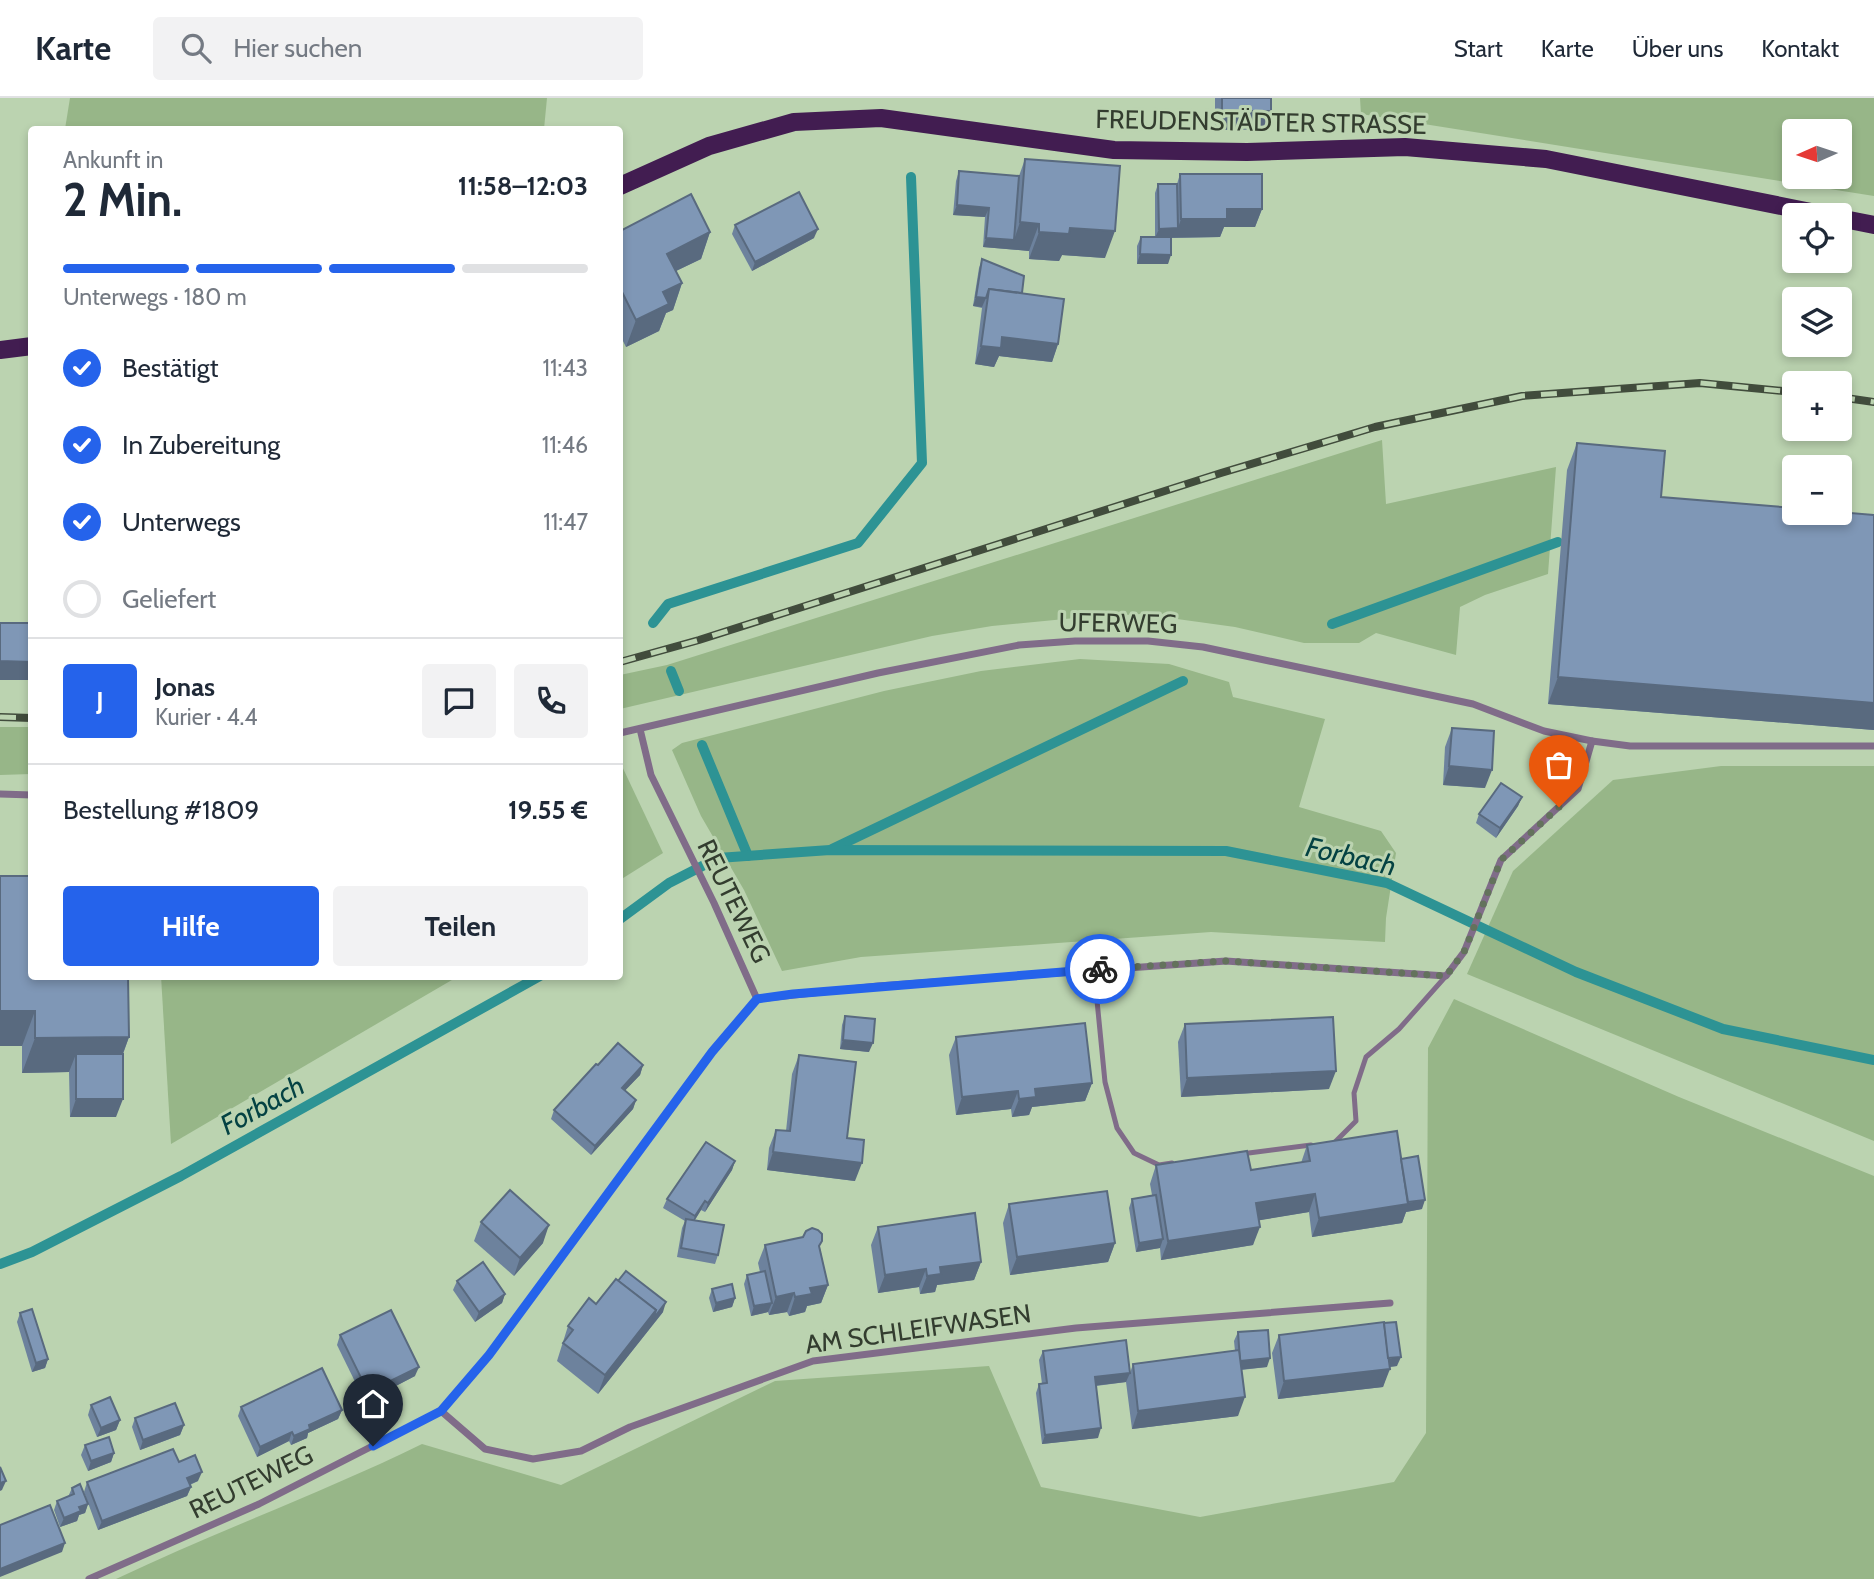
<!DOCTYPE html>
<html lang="de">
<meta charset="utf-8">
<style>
:root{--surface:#fff;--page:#f2f2f3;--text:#1f2937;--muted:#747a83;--line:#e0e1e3;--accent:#2563eb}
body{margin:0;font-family:Cabin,sans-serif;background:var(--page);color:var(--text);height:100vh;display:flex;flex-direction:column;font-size:26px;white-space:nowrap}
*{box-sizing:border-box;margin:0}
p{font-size:23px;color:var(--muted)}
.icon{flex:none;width:38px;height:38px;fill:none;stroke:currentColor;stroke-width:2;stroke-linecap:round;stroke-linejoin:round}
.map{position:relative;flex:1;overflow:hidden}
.sheet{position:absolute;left:28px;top:28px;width:595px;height:854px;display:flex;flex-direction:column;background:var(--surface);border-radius:7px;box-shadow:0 4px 10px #0003}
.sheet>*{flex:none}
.needle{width:46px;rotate:267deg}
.tools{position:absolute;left:1782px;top:21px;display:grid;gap:14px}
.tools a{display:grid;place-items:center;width:70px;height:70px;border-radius:7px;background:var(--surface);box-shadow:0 4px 10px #0003;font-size:35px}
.pin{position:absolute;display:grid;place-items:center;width:60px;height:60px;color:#fff;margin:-72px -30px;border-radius:50% 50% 50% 0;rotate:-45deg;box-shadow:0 0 7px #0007}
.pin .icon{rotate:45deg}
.courier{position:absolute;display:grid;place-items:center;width:70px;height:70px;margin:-35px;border:5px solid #2563eb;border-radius:50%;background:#fff;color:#222;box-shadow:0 2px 9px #0007}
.head em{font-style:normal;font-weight:700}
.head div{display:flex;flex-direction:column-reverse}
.head{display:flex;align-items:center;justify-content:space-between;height:119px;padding:0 35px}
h1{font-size:46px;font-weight:700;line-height:52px}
.bar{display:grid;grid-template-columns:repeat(4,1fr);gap:10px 7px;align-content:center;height:84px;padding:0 35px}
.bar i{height:9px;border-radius:5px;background:var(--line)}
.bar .active{background:var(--accent)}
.bar p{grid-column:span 4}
.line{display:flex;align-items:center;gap:18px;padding:0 35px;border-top:2px solid var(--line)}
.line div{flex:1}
.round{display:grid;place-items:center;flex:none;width:74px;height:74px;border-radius:7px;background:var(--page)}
ol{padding:0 35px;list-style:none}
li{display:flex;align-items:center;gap:21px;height:77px}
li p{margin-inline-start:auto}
li .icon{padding:7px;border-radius:50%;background:var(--accent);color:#fff;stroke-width:4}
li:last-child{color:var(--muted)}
li i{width:38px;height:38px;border:4px solid var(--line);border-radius:50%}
.cta{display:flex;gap:14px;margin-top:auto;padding:14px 35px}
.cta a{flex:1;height:80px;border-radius:7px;background:var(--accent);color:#fff;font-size:28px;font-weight:700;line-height:80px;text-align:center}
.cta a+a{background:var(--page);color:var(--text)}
header{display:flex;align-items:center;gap:42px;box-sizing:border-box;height:98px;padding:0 35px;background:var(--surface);border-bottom:2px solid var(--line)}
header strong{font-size:33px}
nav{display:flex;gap:38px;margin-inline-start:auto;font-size:24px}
.search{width:490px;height:63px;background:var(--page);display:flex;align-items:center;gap:18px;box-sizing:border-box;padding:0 24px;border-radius:7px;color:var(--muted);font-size:26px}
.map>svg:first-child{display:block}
</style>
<header>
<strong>Karte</strong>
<div class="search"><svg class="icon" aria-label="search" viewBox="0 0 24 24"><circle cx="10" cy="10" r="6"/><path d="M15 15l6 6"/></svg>Hier suchen</div>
<nav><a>Start</a><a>Karte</a><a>Über uns</a><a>Kontakt</a></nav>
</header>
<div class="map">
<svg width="1874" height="1481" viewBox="0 0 1874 1481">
<rect width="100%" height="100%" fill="#bbd3b0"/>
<!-- green -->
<g fill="#97b688" fill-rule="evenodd">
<path d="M70 0H547L544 31H65Z"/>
<path d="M1360 0H1874V98L1361 16ZM1794 33H1839V79H1794Z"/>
<path d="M1382 342 1386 406 1556 369 1548 476 1485 497 1460 509 1456 557 1376 535 1359 545H1304L1235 529 1141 516 1075 520 992 528 932 538 620 611V577L667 567Z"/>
<path d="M1080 561 1169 566 1229 584 1233 599 1325 621 1299 709 1381 733 1396 755 1386 820 1385 844 1211 834 861 859 782 873 744 792 701 718 672 652 682 645 884 593 981 573Z"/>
<path d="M0 629H31V676L0 677Z"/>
<path d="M620 664 663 755 620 782Z"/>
<path d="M1721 668H1874V1043L1467 876 1513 773 1613 682Z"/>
<path d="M161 878H457V879L171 1046Z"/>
<path d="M1454 901 1679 999 1874 1078V1481H116C217 1433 322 1395 422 1346L561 1387 775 1283 989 1268 1041 1389 1200 1419 1394 1384 1426 1335 1428 950Z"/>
</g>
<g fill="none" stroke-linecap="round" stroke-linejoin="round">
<!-- stream -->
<g stroke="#2d9394" stroke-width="10">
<path d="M653 525 668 506 858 445 922 365 911 79"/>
<path d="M1332 526 1558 444"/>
<path d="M671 573 679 593"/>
<path d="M702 647 748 758"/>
<path d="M832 751 1183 583"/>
<path d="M620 821 669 785 718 760 830 752 1226 753 1387 785 1576 874 1723 931 1874 962"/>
<path d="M0 1166 32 1154 181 1078 540 878"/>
</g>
<!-- service -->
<g stroke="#806c89" stroke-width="5">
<path d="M1094 872 1105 984 1117 1030 1134 1055 1159 1067 1172 1065"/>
<path d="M1335 1044 1356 1023 1354 995 1366 959 1399 931 1446 878"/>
<path d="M1241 1056 1311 1047"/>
</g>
<!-- minor -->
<g stroke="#806c89" stroke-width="7">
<path d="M640 631 651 677 714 805 757 901"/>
<path d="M620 635 878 575 1019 547 1075 543H1148L1203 549 1473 606 1544 633 1592 643"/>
<path d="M0 696 32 697"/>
<path d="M757 901 878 888 1226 863 1446 878 1464 854 1501 762 1578 691 1592 643 1630 648H1874"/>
<path d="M441 1313 485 1351 533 1361 581 1353 630 1329 813 1263 1076 1230 1390 1205"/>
<path d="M89 1481 259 1406 441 1313 489 1257 712 954 757 901"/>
</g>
<!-- primary -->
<g stroke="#421d51" stroke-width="18">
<path d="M620 88 709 48 794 24 881 20 1114 52 1247 54 1405 49 1546 61 1826 117"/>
<path d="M1839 120 1874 127"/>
<path d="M0 252 32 248"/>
</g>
<defs>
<g id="rail">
<path d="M1839 299 1874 304"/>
<path d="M620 564 699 542 1221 375 1375 329 1522 298 1700 285 1794 294"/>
<path d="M0 619 32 620"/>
</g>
</defs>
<!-- rail casing -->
<use href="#rail" stroke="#414c3c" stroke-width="8"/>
<!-- rail -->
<use href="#rail" stroke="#bbd3b0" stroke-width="5" stroke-dasharray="16" stroke-linecap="butt"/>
</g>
<!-- wall -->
<g fill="#6d829d">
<path d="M1215 0H1271V13L1264 31 1215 32Z"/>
<path d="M1025 61 1105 160 1062 157 1059 163 1029 161V153L983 149 985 119 953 117 956 83 959 73 1019 78Z"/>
<path d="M1180 76 1262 111 1255 129H1224L1220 139 1171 140 1168 166H1137V148L1141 139H1155V95L1158 86H1177Z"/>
<path d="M735 127 814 140 752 173 732 136Z"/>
<path d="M620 133 710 134 701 161 676 173 682 185 673 212 666 215 659 233 626 249 620 237Z"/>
<path d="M982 161 1022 195 1058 246 1052 264 999 258 994 269 975 266 982 210 973 208 979 170Z"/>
<path d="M1577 345 1661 399 1874 417V632L1548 606 1567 372Z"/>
<path d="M1452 630 1485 690 1443 687 1445 649Z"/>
<path d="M1522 699 1518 708 1496 740 1476 725 1479 716Z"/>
<path d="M0 778 129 939 123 956 116 1019H70L69 974 22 975V948H0Z"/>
<path d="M845 918 869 954 840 951 842 927Z"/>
<path d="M1185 926 1329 991 1181 999 1178 944Z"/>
<path d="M956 939 1092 985 1085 1003 1032 1009 1029 1017 1012 1019 1011 1011 956 1017 949 957Z"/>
<path d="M799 957 847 1040 855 1083 767 1072 769 1050 776 1032 786 1033 792 976Z"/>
<path d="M598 967H643L640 977 625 992 636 1002 633 1011 591 1057 551 1021 554 1012Z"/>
<path d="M1307 1047 1401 1061 1422 1111 1406 1114 1402 1125 1312 1139 1309 1114 1259 1122 1253 1147 1161 1162 1160 1150 1136 1154 1129 1110 1132 1101 1152 1097 1150 1086 1156 1067 1251 1072 1301 1065Z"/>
<path d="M735 1063 732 1072 705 1114 701 1112 695 1122 718 1157 715 1166 677 1159 682 1130 685 1123 663 1110 667 1101Z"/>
<path d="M1009 1106 1115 1145 1108 1164 1010 1177 1003 1125Z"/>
<path d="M481 1124 543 1145 514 1178 474 1143Z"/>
<path d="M878 1129 981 1164 974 1182 937 1187 935 1194 920 1196 919 1189 878 1195 871 1147Z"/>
<path d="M765 1147 820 1150 828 1187 821 1205 807 1208 805 1214 789 1218 787 1214 769 1217 768 1214 751 1218 744 1186 747 1177 760 1174 758 1165Z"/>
<path d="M457 1183 505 1196 502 1205 475 1224 453 1192Z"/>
<path d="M712 1191 735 1200 732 1209 713 1214 709 1200Z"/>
<path d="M596 1206 663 1214 598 1296 557 1263 568 1228Z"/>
<path d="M20 1215 48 1261 45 1270 32 1274 17 1224Z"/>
<path d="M1238 1234 1267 1269 1241 1272 1238 1318 1132 1331 1126 1284 1096 1288 1098 1340 1042 1346 1036 1295 1039 1286H1042L1039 1262 1043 1253 1130 1275 1133 1266 1235 1253 1234 1243Z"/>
<path d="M340 1237 415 1278 365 1304 337 1247Z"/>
<path d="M1279 1237 1397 1268 1389 1269 1383 1289 1278 1301 1272 1255Z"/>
<path d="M91 1307 120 1322 116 1332 97 1339 88 1317Z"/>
<path d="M241 1309 342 1312 338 1321 308 1335 307 1340 291 1347 289 1343 257 1359 238 1318Z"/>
<path d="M135 1320 184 1327 180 1337 140 1352 132 1329Z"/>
<path d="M85 1347 114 1355 111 1364 88 1373 81 1357Z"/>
<path d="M179 1364 198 1383 190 1387 191 1389 187 1398 98 1432 84 1394 87 1384Z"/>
<path d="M72 1390 88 1406 85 1415 79 1417 77 1423 60 1429 54 1412 57 1403 68 1399Z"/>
</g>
<!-- shaded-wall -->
<g fill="#596a7f">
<path d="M1222 13H1271L1264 31 1215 32Z"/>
<path d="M957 107 989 110 985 119 953 117Z"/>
<path d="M1227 111H1262L1255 129H1224L1220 139 1155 140 1159 131 1178 130 1181 121Z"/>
<path d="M1020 124 1039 126 1029 153 983 149 986 140 1014 142Z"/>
<path d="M1070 130 1115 133 1105 160 1062 157 1059 163 1029 161 1039 134Z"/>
<path d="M818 131 814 140 752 173 755 164Z"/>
<path d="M710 134 701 161 657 182 667 156Z"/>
<path d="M1140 156 1171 157 1168 166H1137Z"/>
<path d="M682 185 673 212 666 215 659 233 626 249 636 222 663 194Z"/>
<path d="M976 199 986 200 982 209 973 208Z"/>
<path d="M1002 239 1058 246 1052 264 999 258 994 269 975 266 981 248Z"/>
<path d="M0 563 32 564V582H0Z"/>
<path d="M1558 579 1874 605V632L1548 606Z"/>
<path d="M1449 668 1492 672 1485 690 1443 687Z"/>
<path d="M1522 699 1518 708 1496 740 1500 730Z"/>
<path d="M0 913H35L22 948H0Z"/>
<path d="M129 939 116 974 76 956 69 974 22 975 35 940Z"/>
<path d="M843 942 873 945 869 954 840 951Z"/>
<path d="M643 967 640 977 619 999 622 990Z"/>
<path d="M1336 973 1329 991 1181 999 1187 980Z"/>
<path d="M1092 985 1085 1003 1032 1009 1029 1017 1012 1019 1019 1001 1035 991Z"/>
<path d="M1018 993 1011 1011 956 1017 962 999Z"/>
<path d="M76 1001H123L116 1019H70Z"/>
<path d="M636 1002 633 1011 591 1057 595 1048Z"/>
<path d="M773 1054 862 1065 855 1083 767 1072Z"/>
<path d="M735 1063 732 1072 705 1114 708 1105Z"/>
<path d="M1315 1096 1309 1114 1249 1124 1256 1105Z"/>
<path d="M1425 1102 1422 1111 1406 1114 1402 1125 1312 1139 1319 1120Z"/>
<path d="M705 1103 701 1112 691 1128 695 1118Z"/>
<path d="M549 1127 543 1145 514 1178 520 1160Z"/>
<path d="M1260 1129 1253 1147 1161 1162 1168 1143Z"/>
<path d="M1163 1141 1160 1150 1136 1154 1139 1145Z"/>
<path d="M1115 1145 1108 1164 1010 1177 1017 1159Z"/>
<path d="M981 1164 974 1182 937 1187 935 1194 920 1196 927 1178 940 1169Z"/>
<path d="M926 1171 919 1189 878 1195 885 1177Z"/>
<path d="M828 1187 821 1205 807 1208 805 1214 789 1218 795 1199 810 1190Z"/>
<path d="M794 1195 787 1214 769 1217 776 1199Z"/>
<path d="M505 1196 502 1205 475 1224 479 1214Z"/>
<path d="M735 1200 732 1209 713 1214 716 1205Z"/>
<path d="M666 1204 663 1214 598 1296 605 1277 656 1212Z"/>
<path d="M772 1205 768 1214 751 1218 754 1208Z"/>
<path d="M1401 1259 1397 1268 1381 1270 1384 1261Z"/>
<path d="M1270 1260 1267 1269 1237 1272 1240 1263Z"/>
<path d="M48 1261 45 1270 32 1274 36 1265Z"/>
<path d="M419 1269 415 1278 365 1304 368 1294Z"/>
<path d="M1390 1271 1383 1289 1278 1301 1284 1283Z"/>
<path d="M1130 1275 1126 1284 1092 1288 1095 1279Z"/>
<path d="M1245 1299 1238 1318 1132 1331 1138 1313Z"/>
<path d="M342 1312 338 1321 308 1335 307 1340 291 1347 294 1338 309 1327Z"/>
<path d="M120 1322 116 1332 97 1339 101 1330Z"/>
<path d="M184 1327 180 1337 140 1352 143 1342Z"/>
<path d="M1101 1330 1098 1340 1042 1346 1045 1337Z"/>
<path d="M292 1334 289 1343 257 1359 260 1349Z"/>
<path d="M114 1355 111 1364 88 1373 91 1363Z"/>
<path d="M202 1374 198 1383 183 1389 187 1380Z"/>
<path d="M6 1383 2 1392 0 1393V1385Z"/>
<path d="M191 1389 187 1398 98 1432 102 1423Z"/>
<path d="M88 1406 85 1415 79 1417 77 1423 60 1429 64 1420 79 1409Z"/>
<path d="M65 1445 62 1454 0 1479V1471Z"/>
</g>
<!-- building -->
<g fill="#7f97b6" stroke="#596a7f" stroke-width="2">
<rect x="1222" y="0" width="49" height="13"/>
<path d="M1025 61 1120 68 1115 133 1070 130 1069 136 1039 134V126L1020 124Z"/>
<path d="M959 73 1019 78 1014 142 986 140 989 110 957 107Z"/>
<path d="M1180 76H1262V111H1227V121H1181Z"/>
<path d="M1158 86H1177L1178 130 1159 131Z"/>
<path d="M799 94 818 131 755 164 735 127Z"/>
<path d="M691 96 710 134 667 156 682 185 663 194 669 206 636 222 620 190V133Z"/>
<path d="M1141 139H1171V157L1140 156Z"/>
<path d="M982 161 1024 178 1022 195 989 191 986 200 976 199Z"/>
<path d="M989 191 1064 201 1058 246 1002 239 1001 250 981 248Z"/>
<path d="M1577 345 1665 353 1661 399 1794 410V415H1839V414L1874 417V605L1558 579Z"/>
<path d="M0 525H32V564L0 563Z"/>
<path d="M1452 630 1494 633 1492 672 1449 668Z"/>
<path d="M1501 685 1522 699 1500 730 1479 716Z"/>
<path d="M0 778H32V878H128L129 939 35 940V913H0Z"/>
<path d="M845 918 875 921 873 945 843 942Z"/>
<path d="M1333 919 1336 973 1187 980 1185 926Z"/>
<path d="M1085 925 1092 985 1035 991 1036 999 1019 1001 1018 993 962 999 956 939Z"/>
<path d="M618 945 643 967 622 990 636 1002 595 1048 554 1012 596 966 598 967Z"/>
<rect x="76" y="956" width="47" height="45"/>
<path d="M799 957 856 964 847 1040 864 1042 862 1065 773 1054 776 1032 790 1033Z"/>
<path d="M1397 1033 1408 1106 1319 1120 1315 1096 1256 1105 1260 1129 1168 1143 1156 1067 1247 1053 1251 1072 1310 1063 1307 1047Z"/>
<path d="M706 1044 735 1063 708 1105 705 1103 695 1118 667 1101Z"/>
<path d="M1418 1058 1425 1102 1408 1104 1401 1061Z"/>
<path d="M510 1092 549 1127 520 1160 481 1124Z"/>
<path d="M1107 1093 1115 1145 1017 1159 1009 1106Z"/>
<path d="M1156 1097 1163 1141 1139 1145 1132 1101Z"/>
<path d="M975 1115 981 1164 940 1169 941 1176 927 1178 926 1171 885 1177 878 1129Z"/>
<path d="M686 1121 724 1127 718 1157 681 1150Z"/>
<path d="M812 1130 818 1132 822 1136V1143L819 1148 828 1187 810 1190 812 1196 795 1199 794 1195 776 1199 765 1147 803 1139 806 1133Z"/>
<path d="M483 1164 505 1196 479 1214 457 1183Z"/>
<path d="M626 1173 666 1204 653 1221 656 1212 618 1183Z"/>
<path d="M765 1173 772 1205 754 1208 747 1177Z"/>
<path d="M616 1181 656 1212 605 1277 563 1245 573 1232 568 1228 589 1200 596 1206Z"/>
<path d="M732 1186 735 1200 716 1205 712 1191Z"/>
<path d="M32 1211 48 1261 36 1265 20 1215Z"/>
<path d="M391 1212 419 1269 368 1294 340 1237Z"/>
<path d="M1384 1224 1390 1271 1284 1283 1279 1237Z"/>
<path d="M1396 1224 1401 1259 1388 1260 1384 1225Z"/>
<path d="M1268 1232 1270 1260 1240 1263 1238 1234Z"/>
<path d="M1126 1242 1130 1275 1095 1279 1101 1330 1045 1337 1039 1286 1047 1285 1043 1253Z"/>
<path d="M1239 1252 1245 1299 1138 1313 1133 1266Z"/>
<path d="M322 1270 342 1312 309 1327 310 1331 294 1338 292 1334 260 1349 241 1309Z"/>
<path d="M110 1299 120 1322 101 1330 91 1307Z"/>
<path d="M175 1305 184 1327 143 1342 135 1320Z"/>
<path d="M109 1339 114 1355 91 1363 85 1347Z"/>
<path d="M173 1351 179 1364 195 1357 202 1374 187 1380 191 1389 102 1423 87 1384Z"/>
<path d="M0 1369 6 1383 0 1385Z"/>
<path d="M80 1386 88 1406 79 1409 81 1413 64 1420 57 1403 74 1396 72 1390Z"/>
<path d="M50 1407 65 1445 0 1471V1427Z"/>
</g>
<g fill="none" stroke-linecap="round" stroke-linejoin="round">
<!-- done -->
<path stroke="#63725c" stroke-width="7" stroke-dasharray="0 12.6" d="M1100 871 1226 863 1446 878 1464 854 1501 762 1559 709"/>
<!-- route -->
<path stroke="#2563eb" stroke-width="9" d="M373 1348 441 1313 489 1257 712 954 757 901 793 896 1100 871"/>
</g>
<g text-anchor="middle" stroke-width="6" stroke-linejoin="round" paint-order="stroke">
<!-- street labels -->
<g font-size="26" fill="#333d2f" stroke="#bbd3b0">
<text transform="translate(1261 24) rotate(1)" y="9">FREUDENSTÄDTER STRASSE</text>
<text transform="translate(1118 525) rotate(1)" y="9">UFERWEG</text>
<text transform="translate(734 803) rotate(64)" y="9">REUTEWEG</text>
<text transform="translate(918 1231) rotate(-8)" y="9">AM SCHLEIFWASEN</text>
<text transform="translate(251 1384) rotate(-26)" y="9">REUTEWEG</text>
</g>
<!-- water labels -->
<g font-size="28" font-style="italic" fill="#044243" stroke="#bbd3b0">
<text transform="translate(1351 758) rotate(13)" y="10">Forbach</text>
<text transform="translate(262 1007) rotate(-29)" y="10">Forbach</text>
</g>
</g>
</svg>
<div class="tools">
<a><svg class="needle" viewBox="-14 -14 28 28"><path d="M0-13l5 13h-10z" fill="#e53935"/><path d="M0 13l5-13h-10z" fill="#747a83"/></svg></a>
<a><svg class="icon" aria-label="locate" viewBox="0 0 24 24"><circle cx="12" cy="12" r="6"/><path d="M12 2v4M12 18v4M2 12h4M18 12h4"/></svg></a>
<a><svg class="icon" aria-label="layers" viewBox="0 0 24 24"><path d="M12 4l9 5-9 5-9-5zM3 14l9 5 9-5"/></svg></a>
<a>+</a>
<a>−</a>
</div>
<div class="pin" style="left:1559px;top:709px;background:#ea580c"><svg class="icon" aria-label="bag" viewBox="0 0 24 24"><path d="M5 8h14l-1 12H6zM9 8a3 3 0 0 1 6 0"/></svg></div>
<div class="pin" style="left:373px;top:1348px;background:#1f2937"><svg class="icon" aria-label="home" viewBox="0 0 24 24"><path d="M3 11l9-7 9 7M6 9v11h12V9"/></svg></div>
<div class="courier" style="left:1100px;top:871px"><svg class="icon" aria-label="bike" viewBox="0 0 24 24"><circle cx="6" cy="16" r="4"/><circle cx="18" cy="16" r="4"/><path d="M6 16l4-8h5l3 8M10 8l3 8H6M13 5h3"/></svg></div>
<section class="sheet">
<div class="head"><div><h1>2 Min.</h1><p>Ankunft in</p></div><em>11:58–12:03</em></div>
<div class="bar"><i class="active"></i><i class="active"></i><i class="active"></i><i></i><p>Unterwegs · 180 m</p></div>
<ol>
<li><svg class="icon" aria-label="check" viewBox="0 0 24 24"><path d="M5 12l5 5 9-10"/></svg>Bestätigt<p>11:43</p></li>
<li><svg class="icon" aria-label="check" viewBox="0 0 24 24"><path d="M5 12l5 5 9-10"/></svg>In Zubereitung<p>11:46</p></li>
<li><svg class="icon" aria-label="check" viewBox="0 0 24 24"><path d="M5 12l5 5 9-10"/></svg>Unterwegs<p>11:47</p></li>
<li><i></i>Geliefert</li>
</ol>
<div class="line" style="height:126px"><b class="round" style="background:var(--accent);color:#fff">J</b><div><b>Jonas</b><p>Kurier · 4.4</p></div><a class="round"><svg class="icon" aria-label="chat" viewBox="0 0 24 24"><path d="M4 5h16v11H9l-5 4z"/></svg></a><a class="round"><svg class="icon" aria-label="phone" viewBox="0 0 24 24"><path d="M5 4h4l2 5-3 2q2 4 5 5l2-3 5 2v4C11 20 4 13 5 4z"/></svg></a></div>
<div class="line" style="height:91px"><div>Bestellung #1809</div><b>19.55 €</b></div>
<div class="cta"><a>Hilfe</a><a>Teilen</a></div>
</section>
</div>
